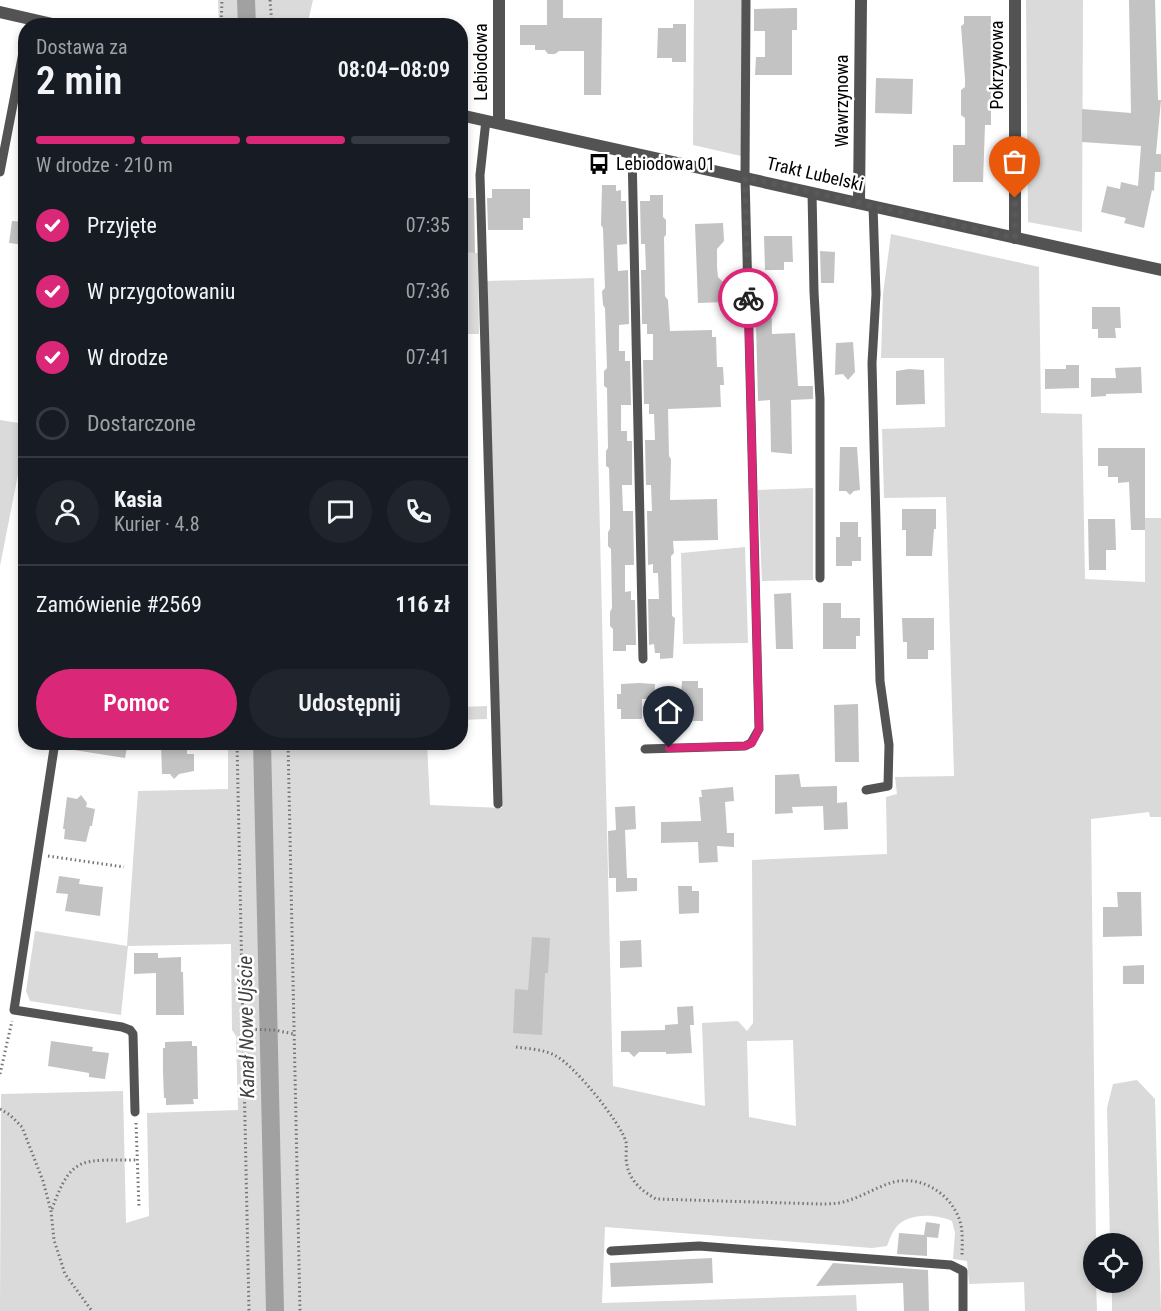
<!DOCTYPE html>
<html lang="pl">
<meta charset="utf-8">
<style>
:root{--surface:#171b24;--page:#20242c;--text:#f1f3f6;--muted:#9ea1a6;--line:#363941;--accent:#db2777}
body{margin:0;font-family:"Roboto Condensed",sans-serif;background:var(--page);color:var(--text);height:100vh;display:flex;flex-direction:column;font-size:22px;white-space:nowrap}
*{box-sizing:border-box;margin:0}
p{font-size:20px;color:var(--muted)}
.icon{flex:none;width:33px;height:33px;fill:none;stroke:currentColor;stroke-width:2;stroke-linecap:round;stroke-linejoin:round}
.map{position:relative;flex:1;overflow:hidden}
.panel{position:absolute;left:18px;top:18px;width:450px;height:732px;display:flex;flex-direction:column;background:var(--surface);border-radius:24px;box-shadow:0 3px 9px #0003}
.panel>*{flex:none}
.fabs{position:absolute;left:1083px;top:1233px;display:grid;gap:12px}
.fabs a{display:grid;place-items:center;width:60px;height:60px;border-radius:50%;background:var(--surface);box-shadow:0 3px 9px #0003;font-size:30px}
.pin{position:absolute;display:grid;place-items:center;width:51px;height:51px;color:#fff;margin:-62px -26px;border-radius:50% 50% 50% 0;rotate:-45deg;box-shadow:0 0 6px #0007}
.pin .icon{rotate:45deg}
.courier{position:absolute;display:grid;place-items:center;width:60px;height:60px;margin:-30px;border:4px solid #db2777;border-radius:50%;background:#fff;color:#222;box-shadow:0 2px 8px #0007}
.overview em{font-style:normal;font-weight:600}
.overview div{display:flex;flex-direction:column-reverse}
.overview{display:flex;align-items:center;justify-content:space-between;height:102px;padding:0 18px}
h1{font-size:39px;font-weight:600;line-height:45px}
.bar{display:grid;grid-template-columns:repeat(4,1fr);gap:9px 6px;align-content:center;height:72px;padding:0 18px}
.bar i{height:8px;border-radius:4px;background:var(--line)}
.bar .on{background:var(--accent)}
.bar p{grid-column:span 4}
.line{display:flex;align-items:center;gap:15px;padding:0 18px;border-top:2px solid var(--line)}
.line div{flex:1}
.round{display:grid;place-items:center;flex:none;width:63px;height:63px;border-radius:32px;background:var(--page)}
ol{padding:0 18px;list-style:none}
li{display:flex;align-items:center;gap:18px;height:66px}
li p{margin-inline-start:auto}
li .icon{padding:6px;border-radius:50%;background:var(--accent);color:#fff;stroke-width:4}
li:last-child{color:var(--muted)}
li i{width:33px;height:33px;border:3px solid var(--line);border-radius:50%}
.button{display:flex;gap:12px;margin-top:auto;padding:12px 18px}
.button a{flex:1;height:69px;border-radius:36px;background:var(--accent);color:#fff;font-size:24px;font-weight:600;line-height:69px;text-align:center}
.button a+a{background:var(--page);color:var(--text)}
.map>svg:first-child{display:block}
</style>
<div class="map">
<svg width="1161" height="1311" viewBox="0 0 1161 1311">
<rect width="100%" height="100%" fill="#fff"/>
<!-- green -->
<g fill="#dadada" fill-rule="evenodd">
<path d="M218 0H313L307 26 219 25Z"/>
<path d="M694 0H742L741 156 693 145Z"/>
<path d="M1026 0H1083L1082 232 1028 222Z"/>
<path d="M891 234 1039 267 1041 413 1082 414 1085 579 1145 582V518H1161V817H1150L1149 812 1091 819 1096 1243 1094 1244V1282L1096 1283 1097 1311H1025L1024 1282 969 1284 967 1261 953 1259 955 1233 952 1221C936 1214 906 1212 895 1229 891 1234 889 1241 887 1246L872 1248 605 1227 602 1303 856 1295 857 1311H0L1 1094 123 1091 126 1223 149 1216 147 1113 238 1110 236 1036 232 1030 231 944 128 946 121 1015 30 1001 26 991 35 931 127 946 138 791 228 789V743H427L430 805 502 808 487 281 594 278 613 1086 705 1106 702 1023 738 1021 747 1031 753 1023 752 860 887 854 886 797 897 794 895 777 954 776 946 497 884 498 882 429 945 427 944 358H881L883 294ZM793 1040 796 1126 749 1117 747 1041Z"/>
<path d="M460 252 478 253 479 334H461Z"/>
<path d="M0 420 25 424 26 434 0 566Z"/>
<path d="M813 488V580L762 581 758 490Z"/>
<path d="M745 547 748 643 683 644 681 553Z"/>
<path d="M487 706V719L461 720V707Z"/>
<path d="M1137 1080 1155 1099 1161 1311H1112V1283L1132 1282V1244L1110 1243 1107 1108 1113 1084Z"/>
</g>
<g fill="none" stroke-linecap="round" stroke-linejoin="round">
<!-- canal -->
<g stroke="#a1a1a1" stroke-width="18">
<path d="M246 0 247 26"/>
<path d="M262 742 275 1311"/>
</g>
</g>
<!-- building -->
<g fill="#c3c3c3">
<path d="M547 0H563V18H602L601 95H584V51H559L555 54H548L545 50H535V45H520V25H547Z"/>
<path d="M1129 0H1155L1158 100H1161L1156 154H1161V172H1155L1154 191 1152 190 1144 228 1124 223 1126 218 1101 212 1107 186 1120 189 1121 182 1138 186 1141 146 1082 142V109L1131 113Z"/>
<path d="M797 8V30H792V75H755L756 57H765V31H754V9Z"/>
<path d="M964 16H991V125H985L983 182H953V145H965V118L961 115V90L965 87V79L961 26 964 24Z"/>
<path d="M673 24H686V62H672V58H657L658 28H673Z"/>
<path d="M876 78 913 79 912 114 875 113Z"/>
<path d="M602 185H616V191L621 190V201H626L627 244 617 245 618 271 628 270 629 324 619 325V351H625V361H630L631 405H621V431H627V441H632V485H622L623 511H633L634 565H625V592L631 591V600H635L636 645H626V651H613V629L610 626V612L612 608 611 549 608 546V532L610 529V506L609 468 606 466V451L608 448 607 388 604 386V371L607 368 605 308 603 305 602 291 605 288 603 228 601 225Z"/>
<path d="M492 189H530V218H523V230H488L487 198H492Z"/>
<path d="M650 195H663V217L666 220V235L664 237 665 296 668 300 670 331 712 330V337H716L717 367H723L724 385H720L721 407 668 409 669 456 671 459 670 500 717 499 718 540 673 541 674 553 671 556 672 616 675 618 673 658 660 659V653H655L654 644 649 645 648 599H659L658 573H653V564L648 565 647 511H652L651 485H646L645 440H655L654 414H649V404H644L643 360H653V334H647V324H642L641 270H646L645 244H641L640 201H650Z"/>
<path d="M460 198H474L475 253 460 252Z"/>
<path d="M12 221 26 222V245L9 243Z"/>
<path d="M723 223 724 241 717 249V267L718 277 725 284 726 302 698 303 695 224Z"/>
<path d="M764 236H792L793 262H784V270H765Z"/>
<path d="M820 251 835 252 834 283H821Z"/>
<path d="M755 286H771L772 334 795 333 798 386H813V399L791 400 792 454 771 452 770 400 758 401Z"/>
<path d="M1092 307H1120L1121 328H1115L1116 338H1098V329H1092Z"/>
<path d="M853 342 855 372 848 380 843 374 835 375 836 343Z"/>
<path d="M1066 365H1079V388L1045 389V369H1066Z"/>
<path d="M1141 367 1142 393 1106 394V396L1091 397V378H1116L1115 368Z"/>
<path d="M909 369 924 370 925 404 896 405V371Z"/>
<path d="M840 447H857L860 490 854 491 850 495 846 491H839Z"/>
<path d="M1098 448H1145V530H1131L1129 482 1118 483V477H1108V466H1098Z"/>
<path d="M902 509H936V529H934L932 556H906V530H902Z"/>
<path d="M1088 519H1115L1116 550H1106V570H1089Z"/>
<path d="M840 522H858V537H861V561H852V566H836V537H840Z"/>
<path d="M791 593 793 649H776L774 594Z"/>
<path d="M823 603H841V618H860V636H856V649H823Z"/>
<path d="M902 618H934V650H928V659H907V642H903Z"/>
<path d="M682 681H698V688H703V721H674V714H668L667 695H681Z"/>
<path d="M639 683 655 684 654 699H642V719H621V709H617V694H621V684Z"/>
<path d="M858 704 859 762H835L834 705Z"/>
<path d="M75 742H128L125 758 74 750Z"/>
<path d="M164 742 187 743V754H194V771L179 774 174 779 170 774H162L161 744Z"/>
<path d="M799 774 801 787 837 786V803L847 802 848 829 824 830 823 806 792 807 793 813 775 814V775Z"/>
<path d="M733 787 734 801 725 802 727 833H734V847L717 846 718 862 699 863 698 842 661 843V822L701 821 699 797H702L701 790Z"/>
<path d="M81 795 87 803 86 807 95 809 92 826H90L86 842 64 839 65 829H63L67 797 77 799Z"/>
<path d="M635 806 636 829 625 830 627 878H637V891L616 892V878H609L608 831 616 830 615 807Z"/>
<path d="M59 876 80 879 79 884 103 887 100 916 65 911 68 894 56 893Z"/>
<path d="M678 886H692V891H699V913L679 914Z"/>
<path d="M1117 892H1141L1142 936 1103 937V907H1118Z"/>
<path d="M532 937 550 938 548 973H545L542 1035 513 1033 515 989 528 990Z"/>
<path d="M641 940 642 967 620 968V941Z"/>
<path d="M134 953H158V958L181 957V972H183L184 1015H156V973L134 974Z"/>
<path d="M1144 965V984H1123V966Z"/>
<path d="M693 1006 694 1025H690L692 1053 666 1054V1052H639L634 1057 629 1052H621V1031L665 1030V1025L678 1024 677 1007Z"/>
<path d="M51 1041 93 1047 92 1051 109 1053 105 1079 89 1077V1073L48 1066Z"/>
<path d="M192 1041V1046H197L198 1099H193L194 1104 166 1105V1098H164L163 1072V1048H165V1042Z"/>
<path d="M926 1222 940 1224 938 1238 927 1237V1256L897 1254 899 1233 924 1235Z"/>
<path d="M712 1258 713 1283 611 1287 610 1263Z"/>
<path d="M833 1263 928 1270 929 1311H904L903 1283 816 1286Z"/>
</g>
<g fill="none" stroke-linecap="round" stroke-linejoin="round">
<!-- path -->
<g stroke="#757575" stroke-width="3" stroke-dasharray="1.5 3" stroke-linecap="butt">
<path d="M270 0 272 26"/>
<path d="M221 26 222 0"/>
<path d="M237 742 249 1311"/>
<path d="M288 742 300 1311"/>
<path d="M48 856 124 867"/>
<path d="M242 1029 274 1030 294 1034"/>
<path d="M516 1047C529 1049 544 1049 556 1056 574 1065 621 1123 626 1142 627 1149 625 1158 627 1165 630 1181 642 1191 656 1199L820 1204C827 1204 835 1204 843 1202 860 1198 876 1187 894 1182 924 1175 954 1196 961 1225 963 1235 962 1247 962 1257"/>
<path d="M0 1074 12 1021"/>
<path d="M0 1109 10 1115 22 1127 43 1181 51 1211 54 1240 65 1274 92 1311"/>
<path d="M136 1123 139 1207"/>
<path d="M52 1209C72 1153 83 1161 137 1160"/>
</g>
<!-- service -->
<g stroke="#535353" stroke-width="9">
<path d="M486 120 480 175 498 804"/>
<path d="M632 152 643 659"/>
<path d="M0 172 26 37"/>
<path d="M812 192 814 292 820 399V578"/>
<path d="M55 742 14 1010 122 1027 130 1030 133 1034 135 1112"/>
<path d="M645 749 745 746 751 743 759 729 745 177 746 0"/>
<path d="M866 790 888 786 889 745 880 681 872 363 876 294 873 206"/>
<path d="M611 1251 699 1246 951 1265 963 1271V1311"/>
</g>
<!-- minor -->
<g stroke="#535353" stroke-width="12">
<path d="M499 0V123"/>
<path d="M859 203 861 0"/>
<path d="M1015 238V0"/>
</g>
<!-- tertiary -->
<g stroke="#535353" stroke-width="12">
<path d="M0 12 61 26"/>
<path d="M460 115 1161 270"/>
</g>
</g>
<g fill="none" stroke-linecap="round" stroke-linejoin="round">
<!-- done -->
<path stroke="#595959" stroke-width="6" stroke-dasharray="0 10.8" d="M748 298 745 177 1015 238V198"/>
<!-- route -->
<path stroke="#db2777" stroke-width="8" d="M669 748 745 746 752 743 759 729 748 298"/>
</g>
<!-- icons -->
<defs>
<symbol id="bus-bare" viewBox="-9 -9 18 18"><path d="M-5-6H5V4H4V6H2V4H-2V6H-4V4H-5ZM-3.5-4V0h7V-4ZM-3.5 1.2v1.5H-2V1.2ZM2 1.2v1.5H3.5V1.2Z" fill="#000" stroke="#fff" stroke-width="2.5" paint-order="stroke"/></symbol>
</defs>
<g fill-rule="evenodd">
<use href="#bus-bare" x="584" y="149" width="30" height="30"/>
</g>
<g text-anchor="middle" stroke-width="5" stroke-linejoin="round" paint-order="stroke">
<!-- street labels -->
<g font-size="18" fill="#000" stroke="#fff">
<text transform="translate(481 62) rotate(-90)" y="6">Lebiodowa</text>
<text transform="translate(997 65) rotate(-90)" y="6">Pokrzywowa</text>
<text transform="translate(842 101) rotate(-90)" y="6">Wawrzynowa</text>
<text transform="translate(815 174) rotate(13)" y="6">Trakt Lubelski</text>
</g>
<!-- poi labels -->
<g font-size="18" fill="#000" stroke="#fff" text-anchor="start">
<text x="616" y="170">Lebiodowa 01</text>
</g>
<!-- water labels -->
<g font-size="20" font-style="italic" fill="#424242" stroke="#fff">
<text transform="translate(246 1027) rotate(-91)" y="7">Kanał Nowe Ujście</text>
</g>
</g>
</svg>
<div class="fabs">
<a><svg class="icon" aria-label="locate" viewBox="0 0 24 24"><circle cx="12" cy="12" r="6"/><path d="M12 2v4M12 18v4M2 12h4M18 12h4"/></svg></a>
</div>
<div class="pin" style="left:1015px;top:198px;background:#ea580c"><svg class="icon" aria-label="bag" viewBox="0 0 24 24"><path d="M5 8h14l-1 12H6zM9 8a3 3 0 0 1 6 0"/></svg></div>
<div class="pin" style="left:669px;top:748px;background:#1f2937"><svg class="icon" aria-label="home" viewBox="0 0 24 24"><path d="M3 11l9-7 9 7M6 9v11h12V9"/></svg></div>
<div class="courier" style="left:748px;top:298px"><svg class="icon" aria-label="bike" viewBox="0 0 24 24"><circle cx="6" cy="16" r="4"/><circle cx="18" cy="16" r="4"/><path d="M6 16l4-8h5l3 8M10 8l3 8H6M13 5h3"/></svg></div>
<section class="panel">
<div class="overview"><div><h1>2 min</h1><p>Dostawa za</p></div><em>08:04–08:09</em></div>
<div class="bar"><i class="on"></i><i class="on"></i><i class="on"></i><i></i><p>W drodze · 210 m</p></div>
<ol>
<li><svg class="icon" aria-label="check" viewBox="0 0 24 24"><path d="M5 12l5 5 9-10"/></svg>Przyjęte<p>07:35</p></li>
<li><svg class="icon" aria-label="check" viewBox="0 0 24 24"><path d="M5 12l5 5 9-10"/></svg>W przygotowaniu<p>07:36</p></li>
<li><svg class="icon" aria-label="check" viewBox="0 0 24 24"><path d="M5 12l5 5 9-10"/></svg>W drodze<p>07:41</p></li>
<li><i></i>Dostarczone</li>
</ol>
<div class="line" style="height:108px"><a class="round"><svg class="icon" aria-label="person" viewBox="0 0 24 24"><circle cx="12" cy="8" r="4"/><path d="M4 21q1-7 8-7t8 7"/></svg></a><div><b>Kasia</b><p>Kurier · 4.8</p></div><a class="round"><svg class="icon" aria-label="chat" viewBox="0 0 24 24"><path d="M4 5h16v11H9l-5 4z"/></svg></a><a class="round"><svg class="icon" aria-label="phone" viewBox="0 0 24 24"><path d="M5 4h4l2 5-3 2q2 4 5 5l2-3 5 2v4C11 20 4 13 5 4z"/></svg></a></div>
<div class="line" style="height:78px"><div>Zamówienie #2569</div><b>116 zł</b></div>
<div class="button"><a>Pomoc</a><a>Udostępnij</a></div>
</section>
</div>
